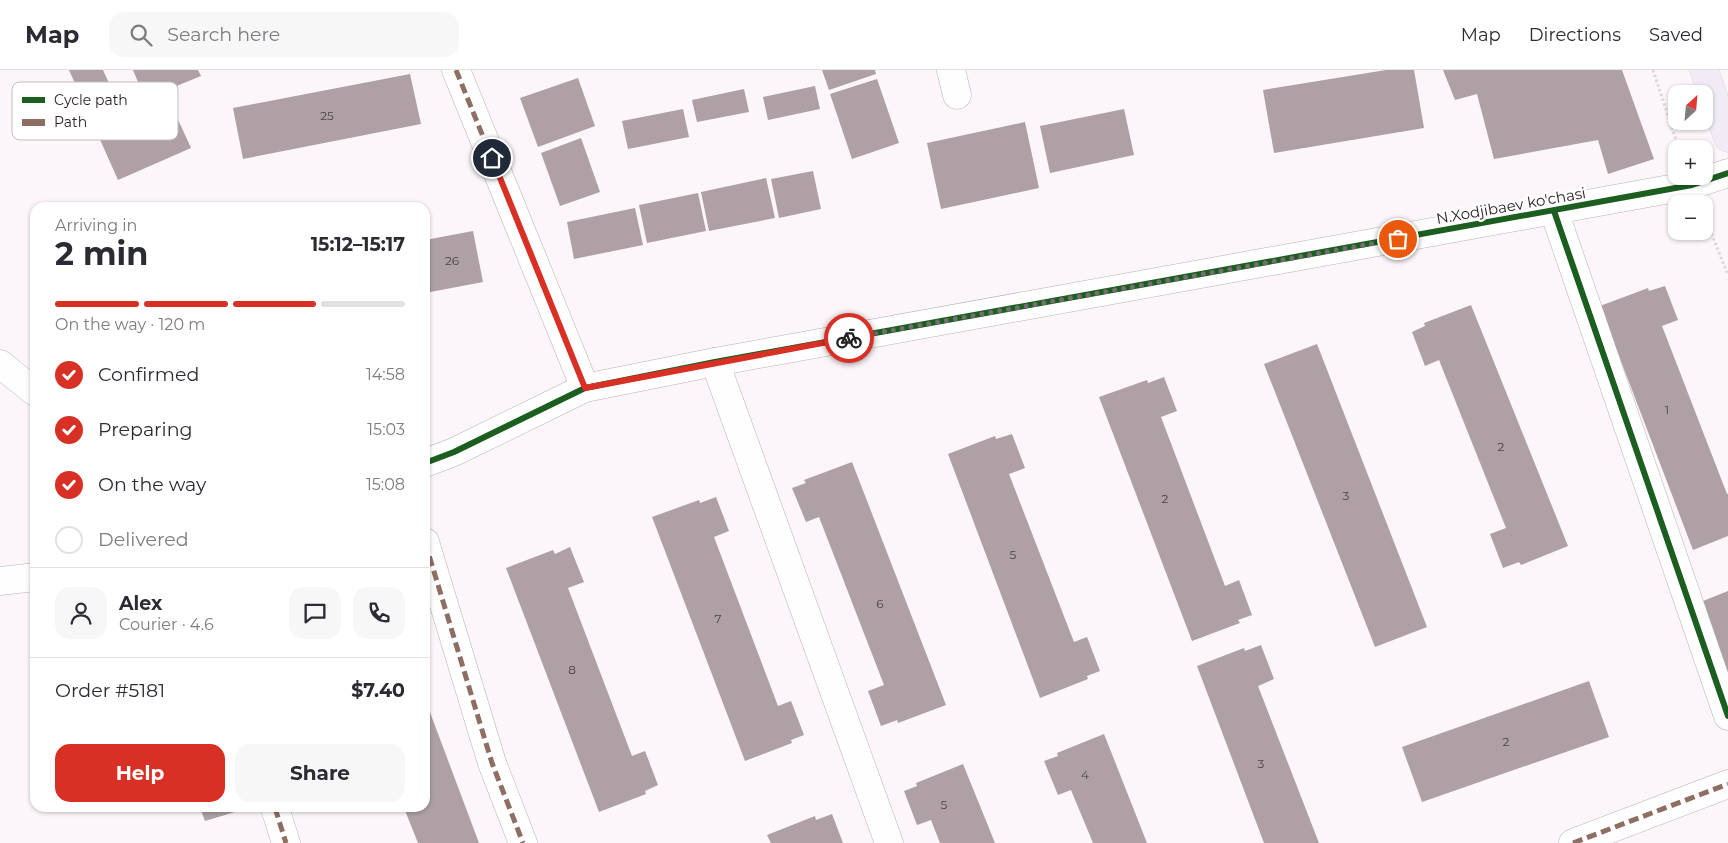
<!DOCTYPE html>
<meta charset="utf-8">
<style>
:root{--surface:#fff;--page:#f7f7f7;--text:#2b2b33;--muted:#7c7c81;--line:#e1e1e2;--accent:#d93025}
body{margin:0;font-family:Montserrat,sans-serif;background:var(--page);color:var(--text);height:100vh;display:flex;flex-direction:column;font-size:19px;white-space:nowrap}
*{box-sizing:border-box;margin:0}
p{font-size:16px;color:var(--muted)}
.icon{flex:none;width:28px;height:28px;fill:none;stroke:currentColor;stroke-width:2;stroke-linecap:round;stroke-linejoin:round}
.map{position:relative;flex:1;overflow:hidden}
.side{position:absolute;left:30px;top:132px;width:400px;height:610px;display:flex;flex-direction:column;background:var(--surface);border-radius:15px;box-shadow:0 1px 4px #0004}
.side>*{flex:none}
.needle{width:32px;rotate:26deg}
.buttons{position:absolute;left:1668px;top:15px;display:grid;gap:10px}
.buttons a{display:grid;place-items:center;width:45px;height:45px;border-radius:10px;background:var(--surface);box-shadow:0 1px 4px #0004;font-size:25px}
.pin{position:absolute;display:grid;place-items:center;width:42px;height:42px;color:#fff;margin:-21px;border:2px solid #fff;border-radius:50%;box-shadow:0 1px 5px #0007}
.courier{position:absolute;display:grid;place-items:center;width:50px;height:50px;margin:-25px;border:4px solid #d93025;border-radius:50%;background:#fff;color:#222;box-shadow:0 1px 6px #0007}
.overview em{font-style:normal;font-weight:700}
.overview div{display:flex;flex-direction:column-reverse}
.overview{display:flex;align-items:center;justify-content:space-between;height:85px;padding:0 25px}
h1{font-size:32px;font-weight:700;line-height:38px}
.bar{display:grid;grid-template-columns:repeat(4,1fr);gap:8px 5px;align-content:center;height:60px;padding:0 25px}
.bar i{height:6px;border-radius:4px;background:var(--line)}
.bar .selected{background:var(--accent)}
.bar p{grid-column:span 4}
.line{display:flex;align-items:center;gap:12px;padding:0 25px;border-top:1px solid var(--line)}
.line div{flex:1}
.round{display:grid;place-items:center;flex:none;width:52px;height:52px;border-radius:15px;background:var(--page)}
ol{padding:0 25px;list-style:none}
li{display:flex;align-items:center;gap:15px;height:55px}
li p{margin-inline-start:auto}
li .icon{padding:5px;border-radius:50%;background:var(--accent);color:#fff;stroke-width:4}
li:last-child{color:var(--muted)}
li i{width:28px;height:28px;border:2px solid var(--line);border-radius:50%}
.action{display:flex;gap:10px;margin-top:auto;padding:10px 25px}
.action a{flex:1;height:58px;border-radius:15px;background:var(--accent);color:#fff;font-size:20px;font-weight:700;line-height:58px;text-align:center}
.action a+a{background:var(--page);color:var(--text)}
header{display:flex;align-items:center;gap:30px;box-sizing:border-box;height:70px;padding:0 25px;background:var(--surface);border-bottom:1px solid var(--line)}
header strong{font-size:24px}
nav{display:flex;gap:28px;margin-inline-start:auto;font-size:18px}
.search{width:350px;height:45px;background:var(--page);display:flex;align-items:center;gap:12px;box-sizing:border-box;padding:0 18px;border-radius:15px;color:var(--muted);font-size:19px}
.map>svg:first-child{display:block}
</style>
<header>
<strong>Map</strong>
<div class="search"><svg class="icon" aria-label="search" viewBox="0 0 24 24"><circle cx="10" cy="10" r="6"/><path d="M15 15l6 6"/></svg>Search here</div>
<nav><a>Map</a><a>Directions</a><a>Saved</a></nav>
</header>
<div class="map">
<svg width="1728" height="773" viewBox="0 0 1728 773">
<rect width="100%" height="100%" fill="#fcf6fa"/>
<!-- building -->
<g fill="#aea0a4">
<path d="M69 0H103L131 62 175 43 191 78 118 110Z"/>
<path d="M133 0H198L201 6 145 29Z"/>
<path d="M822 0H875L876 4 829 20Z"/>
<path d="M1386 0H1414L1424 58 1274 83 1263 20Z"/>
<path d="M1443 0H1622L1654 89 1608 104 1598 70 1494 89 1477 24 1455 30Z"/>
<path d="M410 4 421 54 243 89 233 38Z"/>
<path d="M578 8 595 56 538 77 520 28Z"/>
<path d="M877 9 899 73 852 89 830 24Z"/>
<path d="M815 16 820 39 768 50 763 27Z"/>
<path d="M744 19 749 42 697 52 692 30Z"/>
<path d="M683 39 689 67 628 79 622 51Z"/>
<path d="M1124 39 1134 85 1050 103 1040 56Z"/>
<path d="M1025 52 1039 118 941 139 927 73Z"/>
<path d="M581 68 600 122 560 136 541 83Z"/>
<path d="M813 101 821 139 779 148 771 109Z"/>
<path d="M766 108 775 148 709 161 701 122Z"/>
<path d="M698 123 706 161 647 173 639 135Z"/>
<path d="M635 138 643 175 574 189 567 152Z"/>
<path d="M473 161 483 212 425 223V170Z"/>
<path d="M1665 216 1678 250 1662 256 1727 424H1728V466L1693 480 1600 236 1648 218 1649 221Z"/>
<path d="M1471 235 1568 476 1521 495 1519 492 1503 498 1490 464 1506 458 1439 290 1425 296 1412 262 1425 256 1424 253Z"/>
<path d="M1317 274 1427 557 1375 577 1264 294Z"/>
<path d="M1164 307 1177 341 1161 347 1225 516 1239 510 1252 545 1238 550 1240 553 1192 571 1099 327 1147 310 1148 313Z"/>
<path d="M1012 364 1025 398 1009 404 1074 572 1087 567 1100 601 1087 606 1088 609 1040 628 948 384 995 366 996 369Z"/>
<path d="M852 392 946 635 898 653 897 650 881 656 868 621 884 615 819 447 806 452 792 418 806 413 804 410Z"/>
<path d="M716 427 729 461 714 467 778 636 791 631 804 665 791 670 792 673 745 691 652 447 699 430 700 433Z"/>
<path d="M570 477 584 512 568 518 632 686 645 681 658 715 645 721 646 724 599 742 506 498 553 480 555 484Z"/>
<path d="M1728 521V611L1698 533Z"/>
<path d="M1261 575 1274 609 1258 616 1319 773H1264L1197 596 1244 578 1245 581Z"/>
<path d="M1589 611 1609 667 1422 732 1402 677Z"/>
<path d="M425 629 479 773H418L404 738H425Z"/>
<path d="M1104 664 1147 773H1093L1071 720 1058 725 1044 691 1058 686 1057 683Z"/>
<path d="M963 694 995 773H940L931 750 917 755 904 721 917 716 916 713Z"/>
<path d="M200 738H233L235 742 205 751Z"/>
<path d="M832 744 843 773H771L767 765 815 746 816 750Z"/>
</g>
<g fill="none" stroke-linecap="round" stroke-linejoin="round">
<defs>
<g id="minor">
<path d="M456 0 585 318"/>
<path d="M951 0 957 25"/>
<path d="M1554 141 1728 646"/>
<path d="M715 292 889 773"/>
<path d="M0 294 35 322"/>
<path d="M425 393 454 382 585 318 715 292 1692 115 1728 103"/>
<path d="M425 472 492 693 523 773"/>
<path d="M0 511 35 507"/>
<path d="M275 738 286 773"/>
<path d="M1573 773 1728 714"/>
</g>
<path id="highway" d="M1704 0 1728 68"/>
</defs>
<!-- minor casing -->
<use href="#minor" stroke="#b8b2b6" stroke-width="29"/>
<!-- highway casing -->
<use href="#highway" stroke="#d8d4d7" stroke-width="29"/>
<!-- path -->
<g stroke="#dad8da" stroke-width="3" stroke-dasharray="2.5 2.5" stroke-linecap="butt">
<path d="M1653 0 1679 79"/>
<path d="M1704 145 1728 205"/>
</g>
<!-- minor -->
<use href="#minor" stroke="#fffefe" stroke-width="28"/>
<!-- highway -->
<use href="#highway" stroke="#f0ebf4" stroke-width="28"/>
<!-- quiet -->
<g stroke="#8d6e63" stroke-width="5" stroke-dasharray="10 5" stroke-linecap="butt">
<path d="M456 0 585 318"/>
<path d="M425 472 492 693 523 773"/>
<path d="M275 738 286 773"/>
<path d="M1573 773 1728 714"/>
</g>
<defs>
<g id="cycleway">
<path d="M1554 141 1728 646"/>
<path d="M425 393 454 382 585 318 715 292 1692 115 1728 103"/>
</g>
</defs>
<!-- cycleway casing -->
<use href="#cycleway" stroke="#fff" stroke-width="9"/>
<!-- cycleway -->
<use href="#cycleway" stroke="#1b5e20" stroke-width="6"/>
</g>
<g fill="none" stroke-linecap="round" stroke-linejoin="round">
<!-- done -->
<path stroke="#746d72" stroke-width="5" stroke-dasharray="0 9" d="M849 268 1398 169"/>
<!-- route -->
<path stroke="#d93025" stroke-width="6" d="M492 88 585 318 849 268"/>
</g>
<g text-anchor="middle" stroke-width="5" stroke-linejoin="round" paint-order="stroke">
<!-- number labels -->
<g font-size="12" fill="#4c4248">
<text x="327" y="50">25</text>
<text x="452" y="195">26</text>
<text x="1667" y="344">1</text>
<text x="1501" y="381">2</text>
<text x="1346" y="430">3</text>
<text x="1165" y="433">2</text>
<text x="1013" y="489">5</text>
<text x="880" y="538">6</text>
<text x="718" y="553">7</text>
<text x="572" y="604">8</text>
<text x="1506" y="676">2</text>
<text x="1261" y="698">3</text>
<text x="1085" y="709">4</text>
<text x="944" y="739">5</text>
</g>
<!-- street labels -->
<g font-size="15" fill="#2b2329" stroke="#fff">
<text transform="translate(1511 136) rotate(-10)" y="5">N.Xodjibaev ko'chasi</text>
</g>
</g>
<!-- legend -->
<rect x="12" y="12" width="166" height="58" rx="8" fill="#fff" stroke="#bfbdbf" stroke-width="1"/>
<rect x="22" y="27" width="23" height="6" fill="#1b5e20"/>
<rect x="22" y="49" width="23" height="7" fill="#8d6e63"/>
<g font-size="14" fill="#2b2329">
<text x="54" y="35">Cycle path</text>
<text x="54" y="57">Path</text>
</g>
</svg>
<div class="buttons">
<a><svg class="needle" viewBox="-14 -14 28 28"><path d="M0-13l5 13h-10z" fill="#e53935"/><path d="M0 13l5-13h-10z" fill="#7c7c81"/></svg></a>
<a>+</a>
<a>−</a>
</div>
<div class="pin" style="left:1398px;top:169px;background:#ea580c"><svg class="icon" aria-label="bag" viewBox="0 0 24 24"><path d="M5 8h14l-1 12H6zM9 8a3 3 0 0 1 6 0"/></svg></div>
<div class="pin" style="left:492px;top:88px;background:#1f2937"><svg class="icon" aria-label="home" viewBox="0 0 24 24"><path d="M3 11l9-7 9 7M6 9v11h12V9"/></svg></div>
<div class="courier" style="left:849px;top:268px"><svg class="icon" aria-label="bike" viewBox="0 0 24 24"><circle cx="6" cy="16" r="4"/><circle cx="18" cy="16" r="4"/><path d="M6 16l4-8h5l3 8M10 8l3 8H6M13 5h3"/></svg></div>
<section class="side">
<div class="overview"><div><h1>2 min</h1><p>Arriving in</p></div><em>15:12–15:17</em></div>
<div class="bar"><i class="selected"></i><i class="selected"></i><i class="selected"></i><i></i><p>On the way · 120 m</p></div>
<ol>
<li><svg class="icon" aria-label="check" viewBox="0 0 24 24"><path d="M5 12l5 5 9-10"/></svg>Confirmed<p>14:58</p></li>
<li><svg class="icon" aria-label="check" viewBox="0 0 24 24"><path d="M5 12l5 5 9-10"/></svg>Preparing<p>15:03</p></li>
<li><svg class="icon" aria-label="check" viewBox="0 0 24 24"><path d="M5 12l5 5 9-10"/></svg>On the way<p>15:08</p></li>
<li><i></i>Delivered</li>
</ol>
<div class="line" style="height:90px"><a class="round"><svg class="icon" aria-label="person" viewBox="0 0 24 24"><circle cx="12" cy="8" r="4"/><path d="M4 21q1-7 8-7t8 7"/></svg></a><div><b>Alex</b><p>Courier · 4.6</p></div><a class="round"><svg class="icon" aria-label="chat" viewBox="0 0 24 24"><path d="M4 5h16v11H9l-5 4z"/></svg></a><a class="round"><svg class="icon" aria-label="phone" viewBox="0 0 24 24"><path d="M5 4h4l2 5-3 2q2 4 5 5l2-3 5 2v4C11 20 4 13 5 4z"/></svg></a></div>
<div class="line" style="height:65px"><div>Order #5181</div><b>$7.40</b></div>
<div class="action"><a>Help</a><a>Share</a></div>
</section>
</div>
